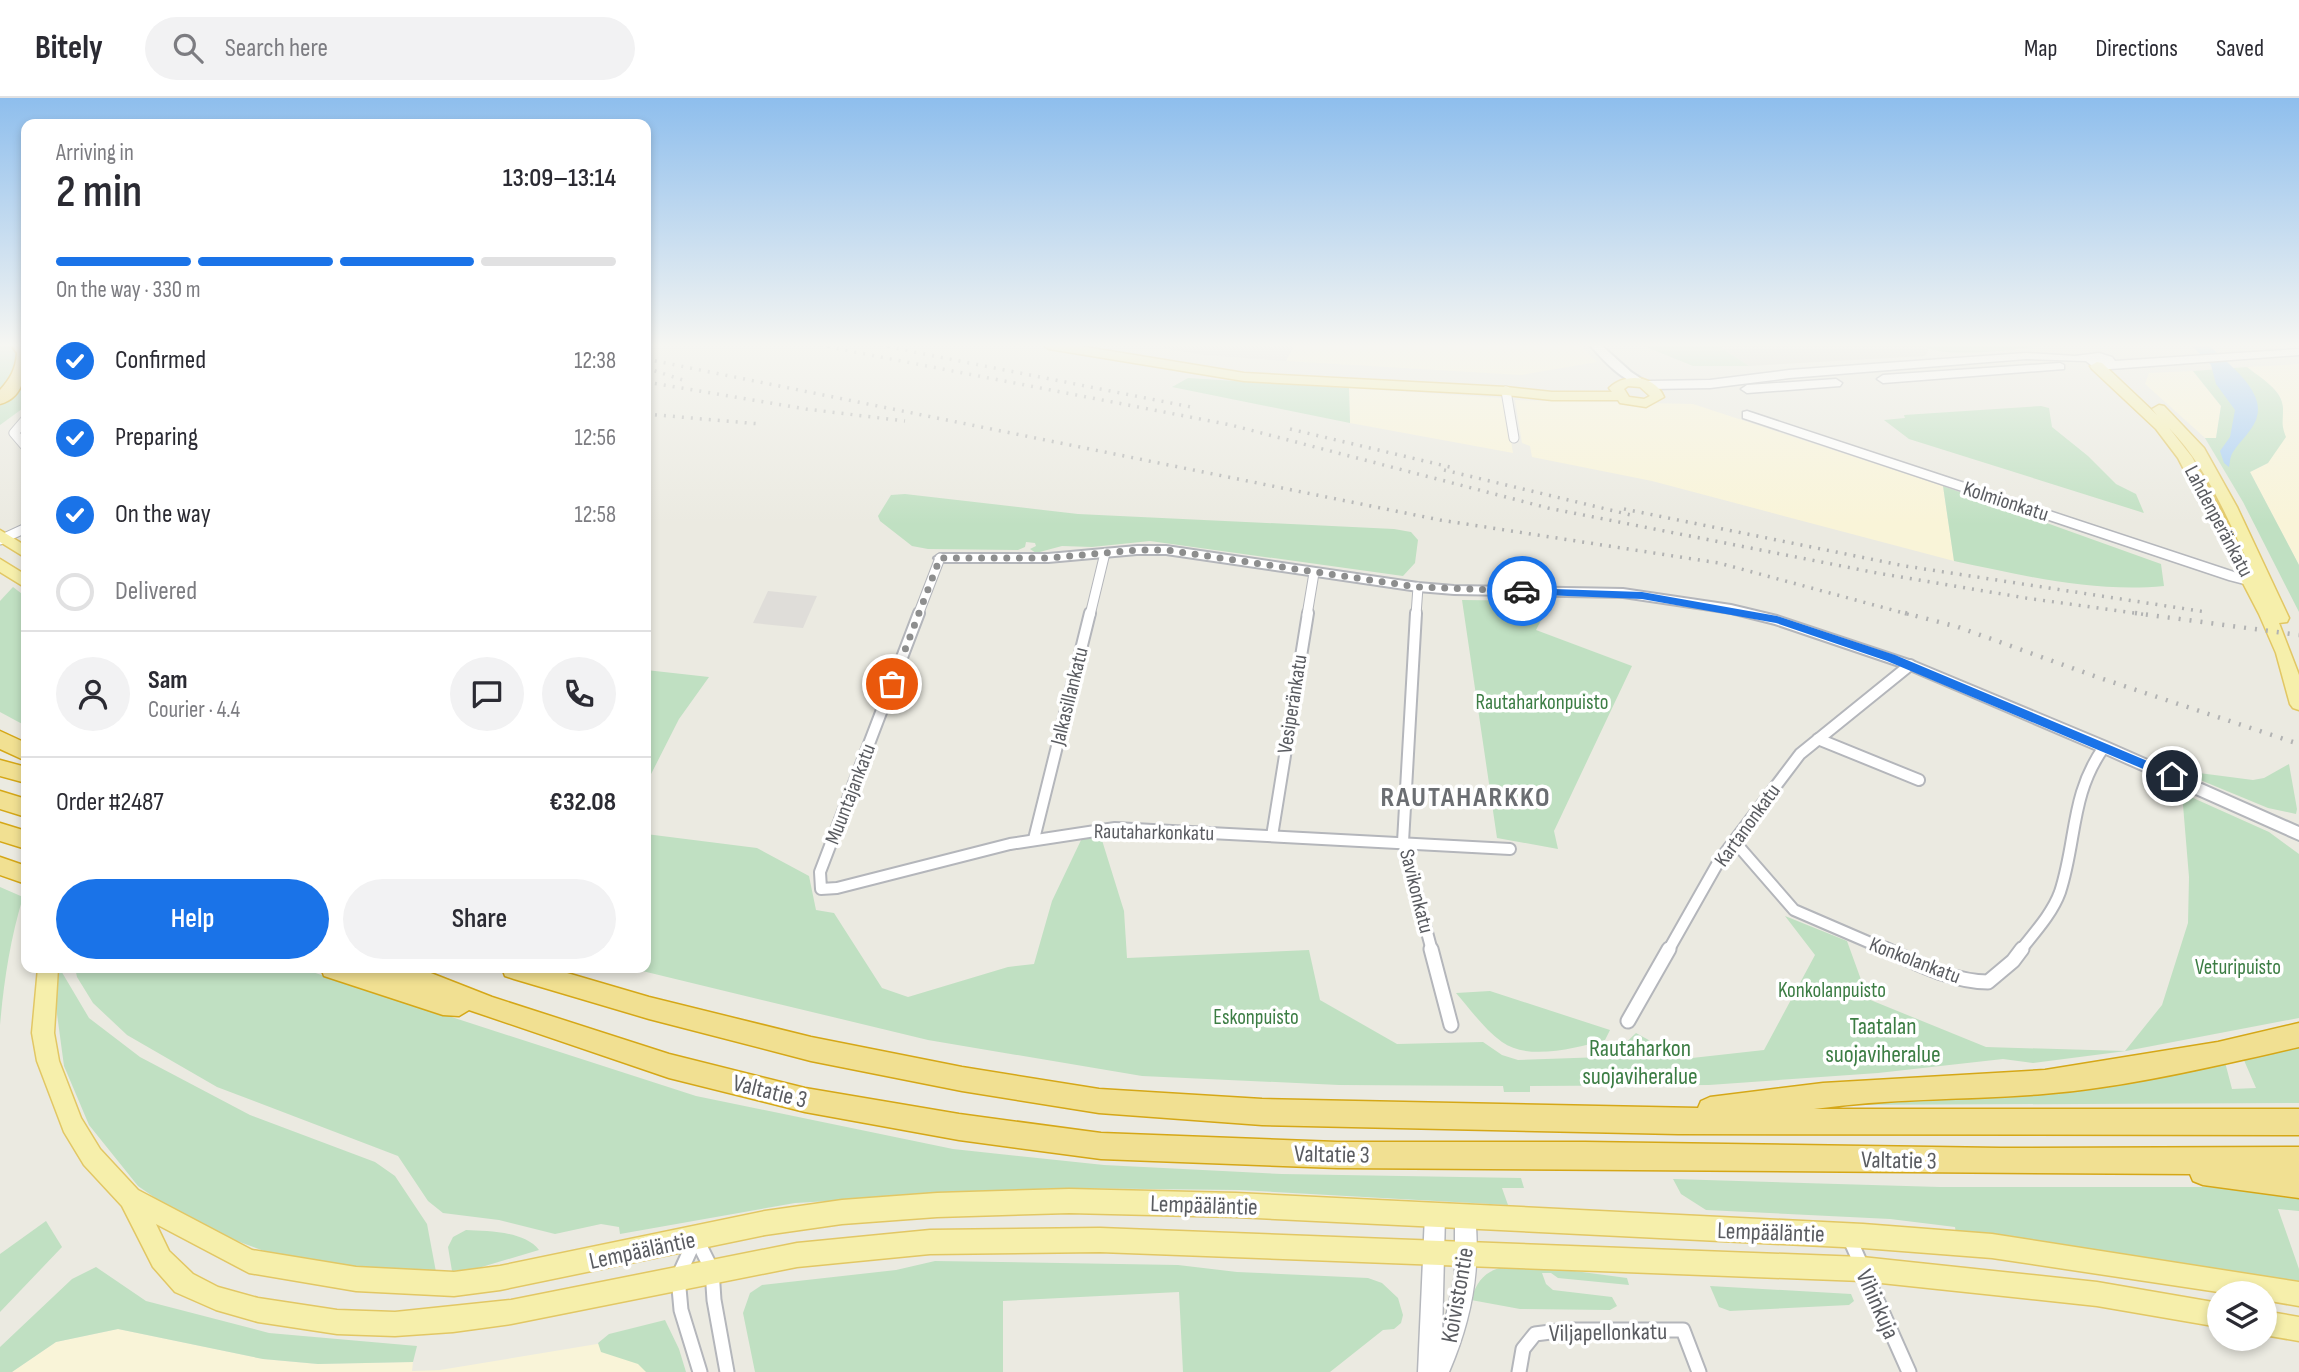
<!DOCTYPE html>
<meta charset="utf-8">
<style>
:root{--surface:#fff;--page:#f2f2f3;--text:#2b2b33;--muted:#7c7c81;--line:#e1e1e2;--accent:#1a73e8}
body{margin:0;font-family:"Sofia Sans Condensed",sans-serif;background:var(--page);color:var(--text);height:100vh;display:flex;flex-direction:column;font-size:26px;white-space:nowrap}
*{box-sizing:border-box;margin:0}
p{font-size:23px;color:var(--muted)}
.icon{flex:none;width:38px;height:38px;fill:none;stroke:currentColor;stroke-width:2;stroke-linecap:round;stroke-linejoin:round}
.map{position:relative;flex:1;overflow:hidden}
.side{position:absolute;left:21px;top:21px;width:630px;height:854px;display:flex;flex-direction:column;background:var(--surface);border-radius:14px;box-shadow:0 4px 10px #0003}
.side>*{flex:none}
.buttons{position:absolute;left:2207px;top:1183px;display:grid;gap:14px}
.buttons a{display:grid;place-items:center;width:70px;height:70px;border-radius:50%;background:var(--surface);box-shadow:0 4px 10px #0003;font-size:35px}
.pin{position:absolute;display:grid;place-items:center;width:60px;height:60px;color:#fff;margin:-30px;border:4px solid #fff;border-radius:50%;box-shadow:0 2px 7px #0007}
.courier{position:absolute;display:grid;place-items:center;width:70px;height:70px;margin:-35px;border:5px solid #1a73e8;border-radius:50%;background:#fff;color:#222;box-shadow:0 2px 9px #0007}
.overview em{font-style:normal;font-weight:600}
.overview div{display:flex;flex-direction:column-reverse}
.overview{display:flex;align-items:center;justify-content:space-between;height:119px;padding:0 35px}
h1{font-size:46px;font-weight:600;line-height:52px}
.bar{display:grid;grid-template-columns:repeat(4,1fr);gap:10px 7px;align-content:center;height:84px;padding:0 35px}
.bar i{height:9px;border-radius:5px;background:var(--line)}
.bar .current{background:var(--accent)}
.bar p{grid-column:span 4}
.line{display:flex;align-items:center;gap:18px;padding:0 35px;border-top:2px solid var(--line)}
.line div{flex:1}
.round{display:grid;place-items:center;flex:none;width:74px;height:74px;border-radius:37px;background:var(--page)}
ol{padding:0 35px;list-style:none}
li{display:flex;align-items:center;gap:21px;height:77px}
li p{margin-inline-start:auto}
li .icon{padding:7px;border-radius:50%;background:var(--accent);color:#fff;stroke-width:4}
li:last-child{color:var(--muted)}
li i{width:38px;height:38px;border:4px solid var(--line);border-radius:50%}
.action{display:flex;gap:14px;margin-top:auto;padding:14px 35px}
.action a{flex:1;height:80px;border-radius:42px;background:var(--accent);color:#fff;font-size:28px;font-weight:600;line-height:80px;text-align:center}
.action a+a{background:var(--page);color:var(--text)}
header{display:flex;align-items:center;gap:42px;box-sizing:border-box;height:98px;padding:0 35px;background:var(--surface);border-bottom:2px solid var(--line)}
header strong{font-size:33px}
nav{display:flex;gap:38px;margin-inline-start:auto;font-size:24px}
.search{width:490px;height:63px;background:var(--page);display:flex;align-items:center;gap:18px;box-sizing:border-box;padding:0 24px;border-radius:38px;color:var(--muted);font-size:26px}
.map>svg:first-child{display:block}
</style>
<header>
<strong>Bitely</strong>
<div class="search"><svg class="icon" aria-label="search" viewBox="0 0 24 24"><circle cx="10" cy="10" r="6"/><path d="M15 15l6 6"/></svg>Search here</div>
<nav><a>Map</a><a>Directions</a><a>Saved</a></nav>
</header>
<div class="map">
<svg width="2299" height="1274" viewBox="0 0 2299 1274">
<rect width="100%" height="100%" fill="#ebeae1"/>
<!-- commercial -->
<g fill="#f9f4d8">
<path d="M1294 247H1579L1597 264 1521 277 1286 263Z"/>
<path d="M2299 266V467L2250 374 2268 365 2283 311 2281 301 2278 295 2247 269Z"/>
<path d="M2193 273 2221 308 2216 340H2205L2145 286 2149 275Z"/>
<path d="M1349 290 1504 300 1513 355 1350 325Z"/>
<path d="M1515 302 1693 306 1943 388 1954 463 1652 383 1532 359 1530 348 1522 345Z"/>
<path d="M118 1231 263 1261 318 1266 413 1264 412 1273 440 1272 615 1243 668 1274H12L56 1244Z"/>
</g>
<!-- industrial -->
<g fill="#dfddd9">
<path d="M1146 247H1294L1286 263 1204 257Z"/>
<path d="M768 493 817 498 803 530 753 525Z"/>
</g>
<!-- education -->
<path fill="#dbd9d0" d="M1717 247H1921L1929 252 1925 258 1749 268Z"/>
<!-- green -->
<g fill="#c0e0c2">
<path d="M0 247H12C26 266 11 279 0 296Z"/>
<path d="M1717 247 1749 268H1693L1644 248Z"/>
<path d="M1921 247H2053C2020 250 1948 263 1921 247Z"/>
<path d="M2247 269C2260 280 2284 292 2283 312 2283 325 2281 326 2286 339L2268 365 2250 374 2299 467V514L2243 404 2205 340H2216L2221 308 2193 273Z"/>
<path d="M1188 280 1349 290 1350 325 1172 289Z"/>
<path d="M26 285V308L0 327V308Z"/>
<path d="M2041 308 2049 310 2052 329 2088 358 2116 386 2136 396 2144 415 1909 341 1884 322 1905 320 1904 317Z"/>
<path d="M1943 388 2161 466 2164 488C2094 495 2021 477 1954 463Z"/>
<path d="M905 396 1078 416 1394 431 1411 434 1418 442 1415 465 1403 478 1150 443 1092 449 1062 448 1036 455 1030 451 1036 448 1035 445 1026 444 1025 449 1018 452 928 451 912 448 880 423 878 418 891 397Z"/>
<path d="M13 489 26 499V628L0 614V503Z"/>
<path d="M1462 502 1551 503 1536 532 1632 568 1554 733 1558 751 1497 740Z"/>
<path d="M646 572 709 579 679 621 646 686Z"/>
<path d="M2289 666 2297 711 2296 716 2268 710 2176 672 2253 682 2264 680Z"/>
<path d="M2182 695 2269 734 2299 756V920L2126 953 2033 965 2003 961 1878 975 1709 987 1530 988V994H1504L1503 988 1339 987 1142 978 928 942 630 870H646V736L757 750 809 778 816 812 834 815 882 890 908 899 1008 869 1034 866 1052 803 1082 740 1101 739 1124 813 1127 860 1309 852 1320 902 1397 946 1483 944 1502 957 1518 962 1603 959 1613 957 1636 935 1683 961 1764 952 1815 857 1785 818 1847 843 1868 901 1986 949 2125 953 2162 907 2188 825 2189 779Z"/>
<path d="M0 789 23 799C10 842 4 883 0 927Z"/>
<path d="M75 870H300L696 998 953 1051 1104 1067 1282 1076 1521 1080 1524 1090H1502L1508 1107 1239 1092 1057 1090 795 1105 620 1136 619 1129 601 1126 555 1136 499 1122 443 1115 428 1103 398 1058 217 989 127 937 93 905 77 879Z"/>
<path d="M60 871 89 920 140 959 250 1017 375 1064 395 1078 427 1126 436 1174 375 1177 288 1162 194 1127 138 1088 89 1027 64 968 57 916V873Z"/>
<path d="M1490 893 1610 932 1605 942C1576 950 1528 963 1502 944 1484 931 1470 911 1456 895Z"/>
<path d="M2299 948V1005L1827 1007 2225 964 2232 991 2256 990 2243 960Z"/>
<path d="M1673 1081 1940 1089H2207L2299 1096V1113L2278 1111 2299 1171V1183L2161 1164 2058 1146 1956 1136 1955 1129 1890 1121 1706 1112 1681 1096Z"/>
<path d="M46 1123 62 1149 0 1214V1156Z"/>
<path d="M466 1132C488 1133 525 1133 539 1152L475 1171 452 1173 448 1149 453 1139Z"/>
<path d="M935 1163 1178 1167 1237 1174 1368 1180 1382 1185 1398 1200 1403 1217 1401 1225 1394 1231 1383 1232 1330 1274H1183L1179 1194 1003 1203V1274H755L743 1215 750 1195 762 1187 896 1172Z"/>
<path d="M1522 1166 1627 1180 1629 1187 1558 1180 1551 1175H1542L1546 1186 1553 1192 1612 1199 1617 1208 1610 1212 1520 1211 1471 1202C1479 1174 1494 1169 1522 1166Z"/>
<path d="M96 1169 146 1203 269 1235 417 1248 413 1264 318 1266 263 1261 118 1231 56 1244 12 1274H0V1249L72 1181Z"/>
<path d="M1710 1188 1851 1196 1854 1203 1849 1207 1730 1213 1719 1209Z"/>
<path d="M665 1222 679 1251 686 1274H646L638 1266 601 1254 598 1245 609 1236Z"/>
</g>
<!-- water -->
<path fill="#a7cef5" d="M2191 247H2209C2226 265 2268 293 2256 322 2251 334 2240 343 2233 354 2230 358 2230 365 2229 369L2224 365 2220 353 2230 339 2235 312 2216 286 2211 267Z"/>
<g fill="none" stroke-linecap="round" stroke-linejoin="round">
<defs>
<g id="minor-far2">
<path d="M1506 293 1514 340"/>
<path d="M26 321 14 335 26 349"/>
<path d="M0 442 26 430"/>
<path d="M918 517 940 460"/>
<path d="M1090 517 1105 455"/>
<path d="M1307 517 1314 475"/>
<path d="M1416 517 1418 489"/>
</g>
<g id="minor-far1">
<path d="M919 515 820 774 821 791 837 790 1010 746 1115 730 1510 751"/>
<path d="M1416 515 1403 744 1432 853"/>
<path d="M1818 641 1919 682"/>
<path d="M1272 738 1308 515"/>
<path d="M1034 741 1090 515"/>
<path d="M1734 743 1794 812 1889 853"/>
<path d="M1668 853 1719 763 1800 656 1910 567"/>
<path d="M2020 853C2034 835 2052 816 2060 794 2077 742 2070 697 2104 649"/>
</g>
<g id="minor">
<path d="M1431 851 1451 927"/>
<path d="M1885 851C1917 865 1953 884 1988 884L2013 863 2022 851"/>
<path d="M1628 923 1669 851"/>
<path d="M1848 1137 1909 1274"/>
<path d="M696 1140 712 1172 714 1202 727 1274"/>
<path d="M695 1142 678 1179 681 1212 700 1274"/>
<path d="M1519 1274 1523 1251 1535 1236 1566 1232H1683L1699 1274"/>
</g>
<g id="tertiary">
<path d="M1590 247H1601L1631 274 1646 284 1645 286C1626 288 1602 261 1590 247Z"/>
<path d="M1137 448H1166L1418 485 1454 488 1623 491 1731 507 1777 518 1915 564 2109 645 2299 729V742L2099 653 1905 570 1775 526 1731 515 1623 499 1454 496 1418 493 1166 456H1137L1048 464H940L934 460 940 456H1048Z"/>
</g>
<g id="secondary">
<path d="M2299 251V257L2097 272 2086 263 2026 261 1789 280 1710 290 1649 291 1643 287 1649 283 1710 282 1789 272 2026 255 2075 258 2099 255 2112 259 2115 263Z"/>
<path d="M2060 265 2064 267V271L1883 285 1877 281 1883 277Z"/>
<path d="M1836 281 1842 285 1840 288 1747 295 1741 291 1747 287Z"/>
<path d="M1747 313 2237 475 2265 482 2267 485 2260 490 2229 482 1743 320V314Z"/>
<path d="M1435 1107 1442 1110 1445 1117 1442 1237 1455 1178V1118L1458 1111 1465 1108 1472 1111 1475 1118C1481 1173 1471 1223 1449 1274H1418L1425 1117 1428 1110Z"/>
</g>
<g id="primary">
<path d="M1043 247H1073L1244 275 1506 289 1552 294H1612L1609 290C1625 274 1655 277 1664 299L1646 309 1620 305 1618 302H1552L1506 297 1244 283 1049 251ZM1628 288 1640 289 1650 298 1644 301 1629 299 1624 291Z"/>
<path d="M2097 264 2102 265 2157 317 2152 311 2159 307 2164 308 2204 350 2237 409 2289 520 2287 524 2279 525 2299 577V612L2293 610 2290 606 2276 555 2259 516 2178 360 2156 331 2092 271 2090 268ZM2169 330C2206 368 2226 417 2248 464L2192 359Z"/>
<path d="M0 432 26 448V460L0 444Z"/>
<path d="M0 461 26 477V490L0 474Z"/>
<path d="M38 870H58L54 935 59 963 81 1020 100 1051 138 1092 252 1152 356 1169 454 1174 500 1168 765 1113 842 1102 937 1095 1069 1091 1236 1095 1863 1126 1992 1136 2299 1184V1208L2264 1202V1195H2225L1992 1160 1863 1150 1236 1119 1069 1115 937 1119 842 1126 765 1137 500 1192 454 1198 356 1193 249 1175 156 1126 169 1153 193 1176 218 1189 258 1200 337 1212 395 1214 511 1202 797 1145 930 1132 1100 1130 1862 1159 2097 1184 2219 1205V1229L2097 1208 1862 1183 1100 1154 930 1156 797 1169 511 1226 453 1234 395 1238 337 1236 258 1224 216 1212 175 1194 153 1169 122 1108 84 1067 64 1034 37 963 32 935Z"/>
<path d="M2264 1213 2299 1219V1243L2264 1237Z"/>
</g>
<g id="motorway">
<path d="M11 247H26C26 269 27 299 0 306V292C10 281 16 271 17 255Z"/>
<path d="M0 633 26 645V663L0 651Z"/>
<path d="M0 662 26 669V685L0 678Z"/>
<path d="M0 693 26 701V719L0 711Z"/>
<path d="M0 725 26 733V751L0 743Z"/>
<path d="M0 759 26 768V786L0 777Z"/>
<path d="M321 870H365L381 875 379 870H418L492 899 669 956 805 990 959 1016 1101 1035 1337 1044H1585L2000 1050 2299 1049V1100L2203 1087 2193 1083 2190 1076 1337 1070 1101 1061 959 1042 805 1014 669 980 469 912 459 918 443 917 324 878Z"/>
<path d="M502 870H550L649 899 811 939 962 969 1099 991 1262 1001 1698 1010 1701 1003 1710 999 1823 985 2045 972 2218 944 2299 925V949C2215 968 2129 989 2043 996 1967 1002 1890 1000 1814 1011H2299V1037L1678 1036 1262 1027 1099 1015 962 993 811 963 649 921 514 881 505 878Z"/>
</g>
</defs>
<!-- minor-far2 casing -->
<use href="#minor-far2" stroke="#b4b6bb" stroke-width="11"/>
<!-- minor-far1 casing -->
<use href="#minor-far1" stroke="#b4b6bb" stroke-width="14"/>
<!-- minor casing -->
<use href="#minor" stroke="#b4b6bb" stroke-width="17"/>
<!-- tertiary casing -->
<use href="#tertiary" stroke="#b4b6bb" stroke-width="4"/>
<!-- secondary casing -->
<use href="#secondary" stroke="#b5b7bc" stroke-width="3"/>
<!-- primary casing -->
<use href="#primary" stroke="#e2c764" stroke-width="3"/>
<!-- motorway casing -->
<use href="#motorway" stroke="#d5a717" stroke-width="3"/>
<!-- minor-far2 -->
<use href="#minor-far2" stroke="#fff" stroke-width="9"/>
<!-- minor-far1 -->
<use href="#minor-far1" stroke="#fff" stroke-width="10"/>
<!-- minor -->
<use href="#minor" stroke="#fff" stroke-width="13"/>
<!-- tertiary -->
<use href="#tertiary" fill="#fff" fill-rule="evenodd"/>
<!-- secondary -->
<use href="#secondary" fill="#fff" fill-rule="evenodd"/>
<!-- primary -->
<use href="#primary" fill="#f6efab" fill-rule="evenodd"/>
<!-- motorway -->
<use href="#motorway" fill="#f1e092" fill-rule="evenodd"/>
<!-- rail-far1 -->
<g stroke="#b2b3b3" stroke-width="3.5" stroke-dasharray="2 7" stroke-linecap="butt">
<path d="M819 247 1231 327 1548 410 1877 475 2026 500 2148 517"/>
<path d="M879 247 1191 309"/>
<path d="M646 261 1440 422 1719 465 1911 517"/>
<path d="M646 270 686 283"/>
<path d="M646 284 806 311 905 323"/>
<path d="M646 316 760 326"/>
<path d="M1290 331 1454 370"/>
<path d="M1444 372 1631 417"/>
<path d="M1624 411 1905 468 2206 514"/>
</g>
<!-- rail -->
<g stroke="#b2b3b3" stroke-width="4.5" stroke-dasharray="2 9" stroke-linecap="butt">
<path d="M1905 515 1958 529 2097 579 2299 646"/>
<path d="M2135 515 2299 537"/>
</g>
</g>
<!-- sky -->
<linearGradient id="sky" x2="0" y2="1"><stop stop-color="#8ebeed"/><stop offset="0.58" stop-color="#f6f6f2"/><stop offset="1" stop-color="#f6f6f2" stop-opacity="0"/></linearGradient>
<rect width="2299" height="426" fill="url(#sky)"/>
<!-- route -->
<path fill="#1a73e8" d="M1522 490 1642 494 1777 518 1895 557 2176 675 2177 678 2172 683 2167 681 1887 563 1776 525 1642 501 1519 496 1517 493Z"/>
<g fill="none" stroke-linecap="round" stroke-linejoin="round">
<!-- done -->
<path stroke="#8d8e8e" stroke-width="7" stroke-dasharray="0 12.6" d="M892 586 940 460H1048L1137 452H1166L1418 489 1522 493"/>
</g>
<g text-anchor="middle" stroke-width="7" stroke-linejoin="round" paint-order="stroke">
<!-- street labels -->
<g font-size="21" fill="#5a5c61" stroke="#fff">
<text transform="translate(2006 403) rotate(18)" y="7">Kolmionkatu</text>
<text transform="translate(2219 423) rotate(62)" y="7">Lahdenperänkatu</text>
<text transform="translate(1069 598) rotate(-76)" y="7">Jalkasillankatu</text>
<text transform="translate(1292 606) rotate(-81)" y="7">Vesiperänkatu</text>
<text transform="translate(850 696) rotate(-69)" y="7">Muuntajankatu</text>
<text transform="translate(1747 727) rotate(-54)" y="7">Kartanonkatu</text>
<text transform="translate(1154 734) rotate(1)" y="7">Rautaharkonkatu</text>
<text transform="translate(1417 793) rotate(76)" y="7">Savikonkatu</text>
<text transform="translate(1915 862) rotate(21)" y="7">Konkolankatu</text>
</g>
<!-- park labels -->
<g font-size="21" fill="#3c7d44" stroke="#fff">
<text x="1542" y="611">Rautaharkonpuisto</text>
<text x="2238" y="876">Veturipuisto</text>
<text x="1832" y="899">Konkolanpuisto</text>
<text x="1256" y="926">Eskonpuisto</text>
</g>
<!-- near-park labels -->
<g font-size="24" fill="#3c7d44" stroke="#fff">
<text x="1883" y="936">Taatalan<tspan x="1883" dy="28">suojaviheralue</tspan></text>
<text x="1640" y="958">Rautaharkon<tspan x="1640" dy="28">suojaviheralue</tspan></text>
</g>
<!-- near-street labels -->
<g font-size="24" fill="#5a5c61" stroke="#fff">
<text transform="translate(770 993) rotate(14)" y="8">Valtatie 3</text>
<text transform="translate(1332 1056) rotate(1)" y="8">Valtatie 3</text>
<text transform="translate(1899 1062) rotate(1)" y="8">Valtatie 3</text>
<text transform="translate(1204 1107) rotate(2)" y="8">Lempääläntie</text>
<text transform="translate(1771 1134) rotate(2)" y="8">Lempääläntie</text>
<text transform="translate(642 1152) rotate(-12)" y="8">Lempääläntie</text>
<text transform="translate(1457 1197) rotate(-80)" y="8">Koivistontie</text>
<text transform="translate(1878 1206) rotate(66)" y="8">Vihinkuja</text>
<text transform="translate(1608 1234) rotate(-1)" y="8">Viljapellonkatu</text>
</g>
<!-- district labels -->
<g font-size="28" font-weight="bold" letter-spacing="2" fill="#6b6e72" stroke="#fff">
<text x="1466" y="708">RAUTAHARKKO</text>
</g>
</g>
</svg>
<div class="buttons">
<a><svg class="icon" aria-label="layers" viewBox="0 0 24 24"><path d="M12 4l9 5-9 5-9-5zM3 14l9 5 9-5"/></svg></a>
</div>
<div class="pin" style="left:892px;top:586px;background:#ea580c"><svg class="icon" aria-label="bag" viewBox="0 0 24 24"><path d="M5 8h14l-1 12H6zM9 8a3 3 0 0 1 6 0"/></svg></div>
<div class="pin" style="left:2172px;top:678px;background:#1f2937"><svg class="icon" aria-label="home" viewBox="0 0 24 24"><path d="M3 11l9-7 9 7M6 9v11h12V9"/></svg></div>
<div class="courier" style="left:1522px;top:493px"><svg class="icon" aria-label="car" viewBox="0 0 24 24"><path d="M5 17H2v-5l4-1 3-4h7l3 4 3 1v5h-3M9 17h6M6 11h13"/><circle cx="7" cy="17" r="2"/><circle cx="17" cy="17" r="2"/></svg></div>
<section class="side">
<div class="overview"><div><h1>2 min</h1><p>Arriving in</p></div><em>13:09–13:14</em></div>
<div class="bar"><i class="current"></i><i class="current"></i><i class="current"></i><i></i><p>On the way · 330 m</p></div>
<ol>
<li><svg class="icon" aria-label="check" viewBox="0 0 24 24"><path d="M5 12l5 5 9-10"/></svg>Confirmed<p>12:38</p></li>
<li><svg class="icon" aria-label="check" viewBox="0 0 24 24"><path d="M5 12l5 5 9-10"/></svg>Preparing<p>12:56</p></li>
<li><svg class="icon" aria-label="check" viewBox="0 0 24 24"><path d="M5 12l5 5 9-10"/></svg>On the way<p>12:58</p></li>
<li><i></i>Delivered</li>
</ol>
<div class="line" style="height:126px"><a class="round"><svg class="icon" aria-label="person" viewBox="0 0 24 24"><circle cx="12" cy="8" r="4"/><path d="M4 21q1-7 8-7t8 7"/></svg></a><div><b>Sam</b><p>Courier · 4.4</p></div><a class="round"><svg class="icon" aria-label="chat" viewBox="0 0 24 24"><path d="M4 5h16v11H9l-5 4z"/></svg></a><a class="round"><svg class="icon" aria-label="phone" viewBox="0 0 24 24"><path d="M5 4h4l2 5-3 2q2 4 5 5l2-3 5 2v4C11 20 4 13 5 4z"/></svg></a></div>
<div class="line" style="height:91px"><div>Order #2487</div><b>€32.08</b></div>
<div class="action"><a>Help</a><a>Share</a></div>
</section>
</div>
